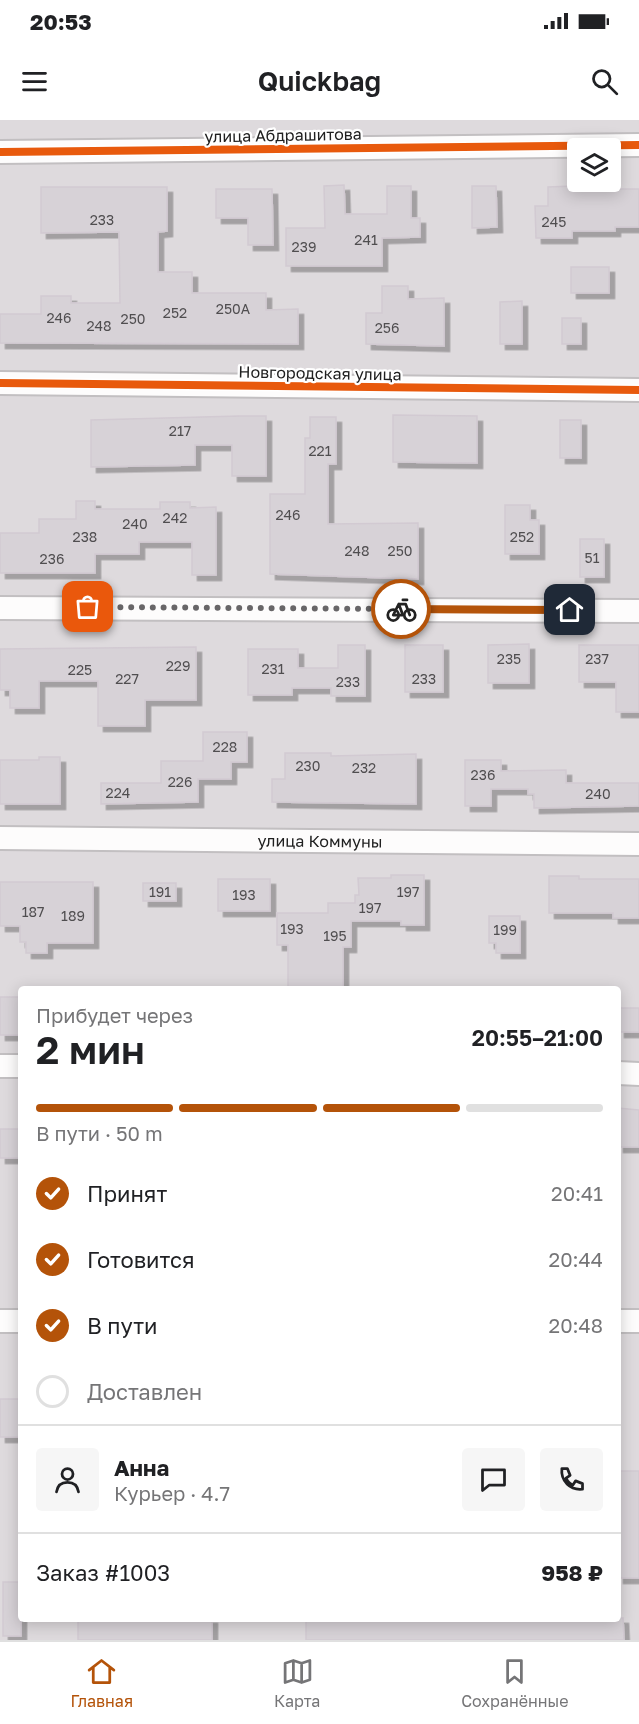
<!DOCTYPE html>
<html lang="ru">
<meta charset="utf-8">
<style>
:root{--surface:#fff;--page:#f6f6f6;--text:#202124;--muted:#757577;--line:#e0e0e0;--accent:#b45309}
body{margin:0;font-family:"Golos Text",sans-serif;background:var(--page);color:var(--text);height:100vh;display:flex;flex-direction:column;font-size:22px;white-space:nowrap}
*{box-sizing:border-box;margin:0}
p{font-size:20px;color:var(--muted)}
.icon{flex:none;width:33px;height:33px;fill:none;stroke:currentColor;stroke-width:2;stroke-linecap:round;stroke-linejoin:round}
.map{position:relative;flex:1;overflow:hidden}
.side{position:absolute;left:18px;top:866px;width:603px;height:636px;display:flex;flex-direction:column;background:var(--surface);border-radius:6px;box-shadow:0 3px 15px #0003}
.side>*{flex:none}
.fabs{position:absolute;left:567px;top:18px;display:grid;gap:12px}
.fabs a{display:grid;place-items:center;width:54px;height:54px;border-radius:6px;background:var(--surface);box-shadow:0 3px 15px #0003;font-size:30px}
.pin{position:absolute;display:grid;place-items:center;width:51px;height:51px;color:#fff;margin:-26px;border-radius:12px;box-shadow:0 3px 9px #0006}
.courier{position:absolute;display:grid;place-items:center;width:60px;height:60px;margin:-30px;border:4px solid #b45309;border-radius:50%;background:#fff;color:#222;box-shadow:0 2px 8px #0007}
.head em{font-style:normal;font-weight:600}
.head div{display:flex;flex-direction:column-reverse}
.head{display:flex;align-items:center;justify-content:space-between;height:102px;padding:0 18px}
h1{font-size:39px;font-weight:600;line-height:45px}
.bar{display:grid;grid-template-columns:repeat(4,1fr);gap:9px 6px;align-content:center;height:72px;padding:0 18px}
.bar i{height:8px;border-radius:4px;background:var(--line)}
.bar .current{background:var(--accent)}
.bar p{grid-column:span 4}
.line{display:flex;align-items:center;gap:15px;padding:0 18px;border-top:2px solid var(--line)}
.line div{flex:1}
.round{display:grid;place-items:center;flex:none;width:63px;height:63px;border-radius:6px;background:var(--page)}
ol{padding:0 18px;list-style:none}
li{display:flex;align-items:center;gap:18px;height:66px}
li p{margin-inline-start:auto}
li .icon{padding:6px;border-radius:50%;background:var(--accent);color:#fff;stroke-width:4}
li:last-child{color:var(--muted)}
li i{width:33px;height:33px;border:3px solid var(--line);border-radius:50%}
.status{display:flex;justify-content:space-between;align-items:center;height:42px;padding:0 30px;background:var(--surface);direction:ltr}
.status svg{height:16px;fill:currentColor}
header{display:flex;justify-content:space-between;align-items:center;height:78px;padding:0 18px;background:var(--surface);font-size:27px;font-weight:600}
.tabs{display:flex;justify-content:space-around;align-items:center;height:84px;border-top:2px solid var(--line);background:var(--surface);font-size:16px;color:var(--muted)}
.tabs a{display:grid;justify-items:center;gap:3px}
.tabs .current{color:var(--accent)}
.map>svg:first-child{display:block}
</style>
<div class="status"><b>20:53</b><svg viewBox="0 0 49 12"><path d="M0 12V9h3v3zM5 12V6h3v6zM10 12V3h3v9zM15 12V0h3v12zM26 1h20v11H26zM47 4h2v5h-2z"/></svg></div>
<header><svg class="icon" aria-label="menu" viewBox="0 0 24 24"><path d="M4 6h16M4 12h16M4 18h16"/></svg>Quickbag<svg class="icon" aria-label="search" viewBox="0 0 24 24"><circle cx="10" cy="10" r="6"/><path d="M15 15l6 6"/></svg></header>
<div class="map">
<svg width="639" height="1520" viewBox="0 0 639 1520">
<defs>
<filter id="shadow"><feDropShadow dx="5.5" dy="5.5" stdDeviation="0" flood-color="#0004"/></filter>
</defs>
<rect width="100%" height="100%" fill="#efe9ee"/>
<!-- residential -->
<path fill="#dedadd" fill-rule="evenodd" d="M0 0H639V1520H0ZM578 28H610V62H578ZM21 868H618V1498H21Z"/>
<!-- building -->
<g fill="#d7d2d7" stroke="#d2cad2" stroke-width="1.5" filter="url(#shadow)">
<path d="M344 65 345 94H387V66H411V98H420V117L382 118V146H286V108H325L324 66Z"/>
<path d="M472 66H496L497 107 472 108Z"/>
<path d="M572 66V69H639V107H615V111H572V118H536L535 86H548V67Z"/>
<path d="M41 67H167V111L158 112V152H192V173H266V190L298 189V224L0 223V194H41V176H71V183H120L119 112 41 113Z"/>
<path d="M216 69H272L273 125H248V98H216Z"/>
<rect x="571" y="147" width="38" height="26"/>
<path d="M382 166H408V179L444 178V226L366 224V193H382Z"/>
<path d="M522 181V224H500V182Z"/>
<rect x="562" y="198" width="19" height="26"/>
<path d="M393 295 477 296V343L393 342Z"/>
<path d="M239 296H266V356H232V325H195V345L91 347V300Z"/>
<path d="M310 297H336V344H328V404L418 403V459L270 454V374H305V318H310Z"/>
<rect x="560" y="300" width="21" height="38"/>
<path d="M76 381H95V389H160V382H190V388L216 387V455H192V422H139V434H95V453H0V413H39V399H76Z"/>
<path d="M505 385H530V400H539V434H505Z"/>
<rect x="580" y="419" width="24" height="38"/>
<path d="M529 524V563H488V525Z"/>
<path d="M338 525H365V576H331V568H292V575H248V529H298V548H338Z"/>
<rect x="405" y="525" width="38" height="47"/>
<path d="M579 525H639V592H616V562H579Z"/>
<path d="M196 527V580H145V606H98V561H39V588H10V570H0V529Z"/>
<path d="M203 612H247V642H231V659H198V682L101 684V663H161V641H203Z"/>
<path d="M285 633H331V636L416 634V684L272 682V659H285Z"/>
<path d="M39 637H60V684H0V640H39Z"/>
<path d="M465 640H501V651L566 650V663H639V686L534 688V674H528V669H491V686H465Z"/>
<path d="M391 755H424V805H401V801H351V827H343V868H288V825H277V793H328V783H355V775H359L358 758H391Z"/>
<path d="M549 756H579V759H639V798H613V793H549Z"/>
<rect x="218" y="759" width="52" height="32"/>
<path d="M0 762H93V823H47V833H26V822H20V806H0Z"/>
<rect x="143" y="763" width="33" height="18"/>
<path d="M489 796H520V833H496V823H489Z"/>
<rect x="0" y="877" width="21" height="38"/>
<rect x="619" y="888" width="20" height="24"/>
<path d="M618 988 639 990V1027H618Z"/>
<rect x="0" y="1009" width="21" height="29"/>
<rect x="0" y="1279" width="21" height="38"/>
<rect x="618" y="1351" width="21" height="107"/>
<rect x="3" y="1462" width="18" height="54"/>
<rect x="78" y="1498" width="134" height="22"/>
<path d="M306 1498H623L624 1520H306Z"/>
</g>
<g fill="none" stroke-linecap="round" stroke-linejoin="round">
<defs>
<g id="street">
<path d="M0 32 639 25"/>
<path d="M0 263 639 270"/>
<path d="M0 488 639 491"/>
<path id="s1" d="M0 718 639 724"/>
<path d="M0 946H21"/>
<path d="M618 953 639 954"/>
<path d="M0 1201H21"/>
<path d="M618 1201H639"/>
</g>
</defs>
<!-- street casing -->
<use href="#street" stroke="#c2bfc1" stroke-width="26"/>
<!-- street -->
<use href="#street" stroke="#fdfcfc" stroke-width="22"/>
<defs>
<g id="cycleway">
<path d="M0 32 639 25"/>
<path d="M0 263 639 270"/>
</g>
</defs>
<!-- cycleway casing -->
<use href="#cycleway" stroke="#fff" stroke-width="11"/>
<!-- cycleway -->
<use href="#cycleway" stroke="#e8590c" stroke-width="8"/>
</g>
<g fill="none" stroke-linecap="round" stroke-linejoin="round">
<!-- done -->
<path stroke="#686668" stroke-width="6" stroke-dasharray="0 10.8" d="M88 487 401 489"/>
<!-- route -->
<path stroke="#b45309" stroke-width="8" d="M401 489 570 490"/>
</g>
<g text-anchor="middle" stroke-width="4.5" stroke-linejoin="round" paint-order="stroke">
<!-- number labels -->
<g font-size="14" fill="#504e50">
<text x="102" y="105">233</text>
<text x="554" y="107">245</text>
<text x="366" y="125">241</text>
<text x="304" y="132">239</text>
<text x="233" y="194">250А</text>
<text x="175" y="198">252</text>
<text x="59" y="203">246</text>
<text x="133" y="204">250</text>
<text x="99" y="211">248</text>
<text x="387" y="213">256</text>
<text x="180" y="316">217</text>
<text x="320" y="336">221</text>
<text x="288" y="400">246</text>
<text x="175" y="403">242</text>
<text x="135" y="409">240</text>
<text x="85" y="422">238</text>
<text x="522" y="422">252</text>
<text x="357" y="436">248</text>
<text x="400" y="436">250</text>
<text x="592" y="443">51</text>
<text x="52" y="444">236</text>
<text x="509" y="544">235</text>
<text x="597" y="544">237</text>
<text x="178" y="551">229</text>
<text x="273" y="554">231</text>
<text x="80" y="555">225</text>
<text x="127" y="564">227</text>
<text x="424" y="564">233</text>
<text x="348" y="567">233</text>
<text x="225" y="632">228</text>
<text x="308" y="651">230</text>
<text x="364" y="653">232</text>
<text x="483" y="660">236</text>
<text x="180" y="667">226</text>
<text x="118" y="678">224</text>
<text x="598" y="679">240</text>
<text x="160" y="777">191</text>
<text x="408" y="777">197</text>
<text x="244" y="780">193</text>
<text x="370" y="793">197</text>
<text x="33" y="797">187</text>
<text x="73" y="801">189</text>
<text x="292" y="814">193</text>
<text x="505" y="815">199</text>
<text x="335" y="821">195</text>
</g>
<!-- street labels -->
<g font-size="16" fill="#202020" stroke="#fff">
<text transform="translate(283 15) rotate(-1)" y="6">улица Абдрашитова</text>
<text transform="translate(320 253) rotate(1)" y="6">Новгородская улица</text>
<text dy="6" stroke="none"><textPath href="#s1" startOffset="320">улица Коммуны</textPath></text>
</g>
</g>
</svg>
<div class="fabs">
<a><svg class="icon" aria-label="layers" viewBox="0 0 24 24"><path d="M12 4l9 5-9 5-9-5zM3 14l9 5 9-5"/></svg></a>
</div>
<div class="pin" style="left:88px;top:487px;background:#ea580c"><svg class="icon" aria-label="bag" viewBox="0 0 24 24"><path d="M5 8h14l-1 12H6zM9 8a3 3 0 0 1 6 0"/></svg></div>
<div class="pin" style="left:570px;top:490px;background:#1f2937"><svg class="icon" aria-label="home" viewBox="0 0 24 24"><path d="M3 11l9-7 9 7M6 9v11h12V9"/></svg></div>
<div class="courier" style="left:401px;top:489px"><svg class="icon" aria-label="bike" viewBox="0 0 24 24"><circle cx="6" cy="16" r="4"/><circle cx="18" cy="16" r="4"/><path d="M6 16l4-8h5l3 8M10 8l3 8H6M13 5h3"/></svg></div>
<section class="side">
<div class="head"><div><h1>2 мин</h1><p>Прибудет через</p></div><em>20:55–21:00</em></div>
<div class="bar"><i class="current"></i><i class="current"></i><i class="current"></i><i></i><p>В пути · 50 m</p></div>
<ol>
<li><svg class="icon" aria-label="check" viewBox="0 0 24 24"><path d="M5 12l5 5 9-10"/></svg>Принят<p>20:41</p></li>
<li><svg class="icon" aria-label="check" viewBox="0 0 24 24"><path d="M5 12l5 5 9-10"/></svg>Готовится<p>20:44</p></li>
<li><svg class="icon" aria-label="check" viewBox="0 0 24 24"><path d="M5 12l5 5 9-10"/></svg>В пути<p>20:48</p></li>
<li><i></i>Доставлен</li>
</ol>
<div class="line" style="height:108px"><a class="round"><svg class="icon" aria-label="person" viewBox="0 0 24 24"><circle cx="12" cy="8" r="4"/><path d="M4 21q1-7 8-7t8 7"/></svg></a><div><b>Анна</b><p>Курьер · 4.7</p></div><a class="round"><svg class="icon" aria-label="chat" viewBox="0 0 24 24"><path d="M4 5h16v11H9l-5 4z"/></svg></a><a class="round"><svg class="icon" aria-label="phone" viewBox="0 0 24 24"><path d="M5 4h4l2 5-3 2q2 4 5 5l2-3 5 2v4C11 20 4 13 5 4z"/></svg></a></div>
<div class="line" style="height:78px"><div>Заказ #1003</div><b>958 ₽</b></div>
</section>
</div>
<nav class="tabs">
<a class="current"><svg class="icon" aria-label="home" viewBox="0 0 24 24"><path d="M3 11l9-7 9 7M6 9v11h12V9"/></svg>Главная</a>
<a><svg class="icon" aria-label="map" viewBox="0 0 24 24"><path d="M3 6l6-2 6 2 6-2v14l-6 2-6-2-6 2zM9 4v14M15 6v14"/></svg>Карта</a>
<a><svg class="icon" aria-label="saved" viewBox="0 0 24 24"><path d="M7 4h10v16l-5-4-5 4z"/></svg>Сохранённые</a>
</nav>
